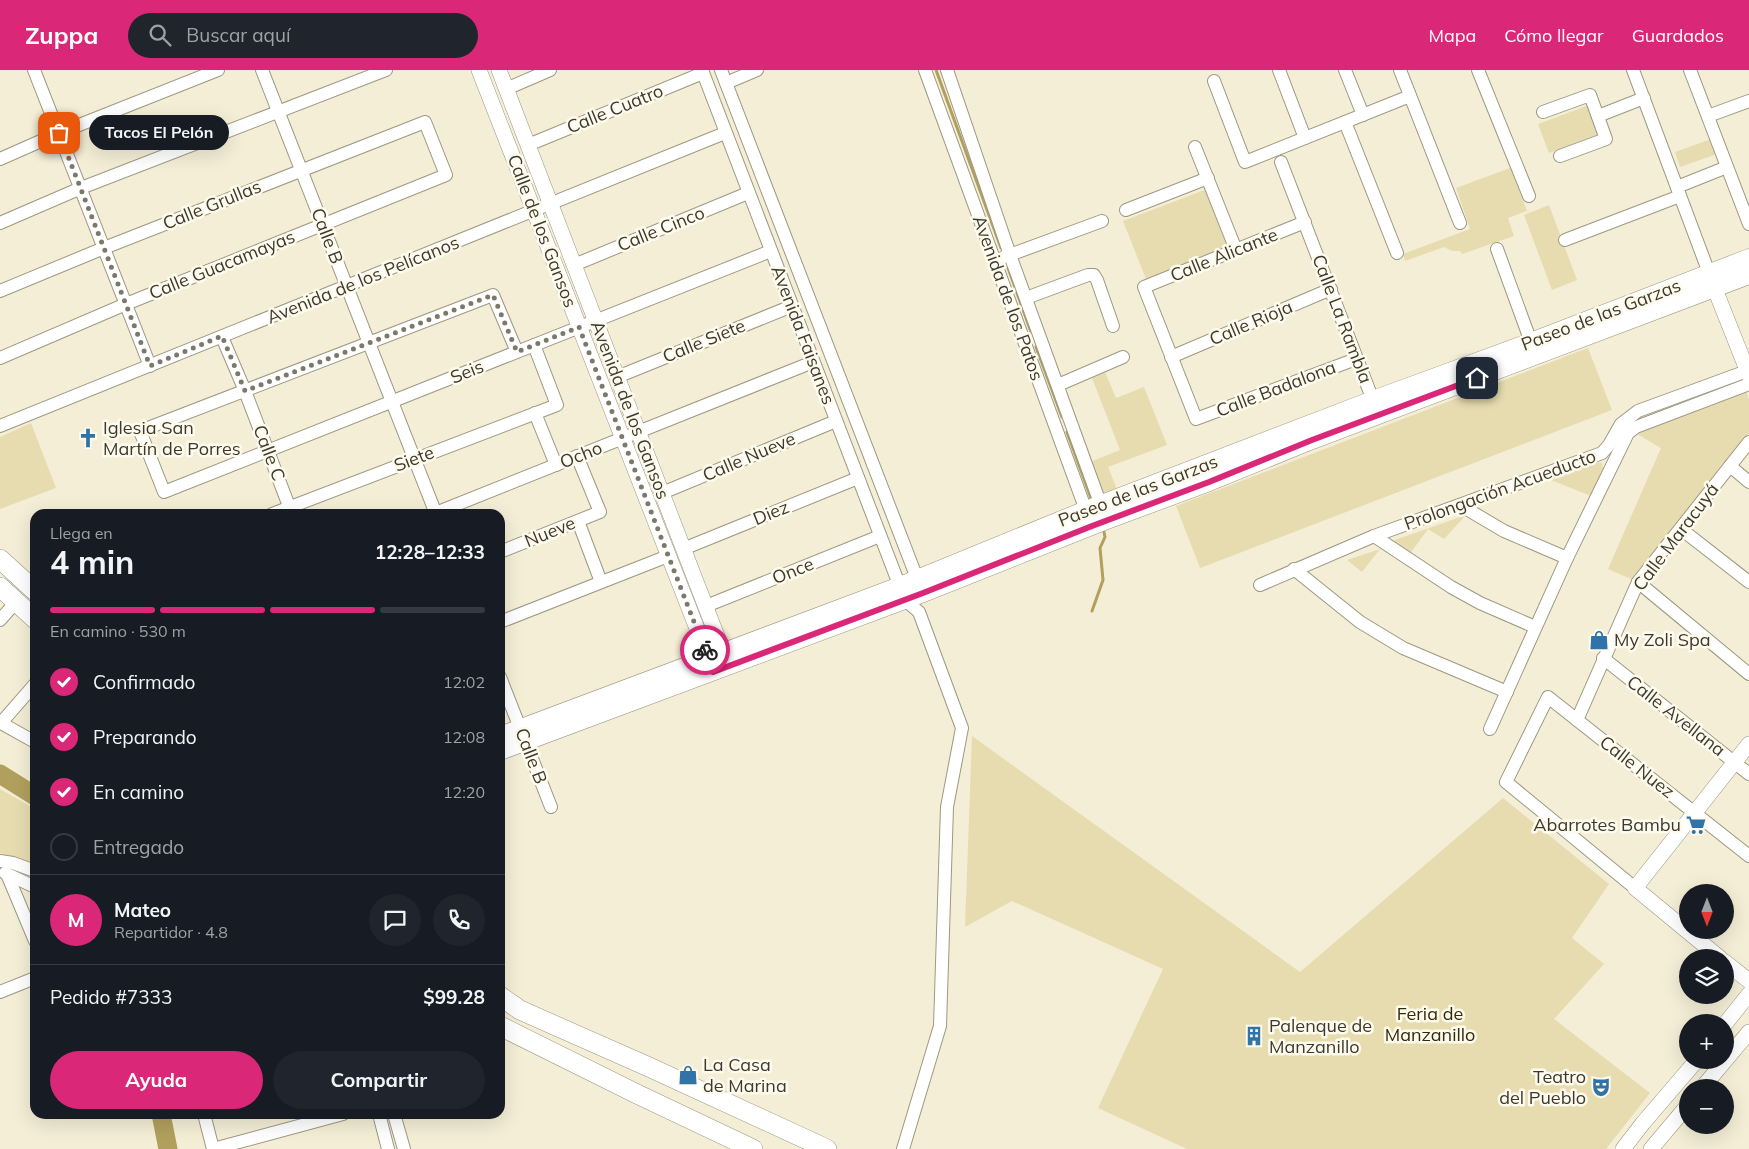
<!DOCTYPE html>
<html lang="es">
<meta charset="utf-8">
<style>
:root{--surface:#171b24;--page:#20242c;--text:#f1f3f6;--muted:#9ea1a6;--line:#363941;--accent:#db2777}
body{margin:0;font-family:Mulish,sans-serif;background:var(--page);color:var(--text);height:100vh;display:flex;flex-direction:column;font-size:19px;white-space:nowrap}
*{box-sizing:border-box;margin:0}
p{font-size:16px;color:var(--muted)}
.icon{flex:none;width:28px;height:28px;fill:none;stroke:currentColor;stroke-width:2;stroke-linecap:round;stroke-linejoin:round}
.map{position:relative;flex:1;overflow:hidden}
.panel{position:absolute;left:30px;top:439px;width:475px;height:610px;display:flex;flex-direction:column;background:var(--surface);border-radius:15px;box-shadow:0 5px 20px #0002}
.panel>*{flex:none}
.needle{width:32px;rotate:180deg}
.fabs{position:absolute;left:1679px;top:814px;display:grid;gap:10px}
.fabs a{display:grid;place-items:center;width:55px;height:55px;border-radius:50%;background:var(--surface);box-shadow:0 5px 20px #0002;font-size:25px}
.pin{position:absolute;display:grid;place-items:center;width:42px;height:42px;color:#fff;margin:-21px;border-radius:10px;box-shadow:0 2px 8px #0006}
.courier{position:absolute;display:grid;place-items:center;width:50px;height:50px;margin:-25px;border:4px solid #db2777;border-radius:50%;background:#fff;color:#222;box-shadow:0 1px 6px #0007}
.bubble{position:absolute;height:35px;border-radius:18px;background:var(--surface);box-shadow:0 5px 20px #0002;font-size:16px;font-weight:700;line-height:35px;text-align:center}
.headline em{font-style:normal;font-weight:700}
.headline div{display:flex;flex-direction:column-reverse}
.headline{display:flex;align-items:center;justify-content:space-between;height:85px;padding:0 20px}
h1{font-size:32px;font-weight:700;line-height:38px}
.bar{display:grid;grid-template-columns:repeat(4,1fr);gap:8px 5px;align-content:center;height:60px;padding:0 20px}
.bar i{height:6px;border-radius:4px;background:var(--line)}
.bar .active{background:var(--accent)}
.bar p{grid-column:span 4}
.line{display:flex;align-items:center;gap:12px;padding:0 20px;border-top:1px solid var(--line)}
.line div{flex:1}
.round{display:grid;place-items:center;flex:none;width:52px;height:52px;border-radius:26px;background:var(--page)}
ol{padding:0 20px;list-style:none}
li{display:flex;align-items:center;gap:15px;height:55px}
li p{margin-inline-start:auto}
li .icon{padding:5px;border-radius:50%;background:var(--accent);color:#fff;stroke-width:4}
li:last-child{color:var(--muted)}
li i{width:28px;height:28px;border:2px solid var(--line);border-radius:50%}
.button{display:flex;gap:10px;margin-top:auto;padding:10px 20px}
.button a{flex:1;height:58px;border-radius:30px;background:var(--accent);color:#fff;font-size:20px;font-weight:700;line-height:58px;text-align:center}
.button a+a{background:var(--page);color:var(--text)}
header{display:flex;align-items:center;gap:30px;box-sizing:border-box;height:70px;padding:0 25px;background:var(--accent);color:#fff}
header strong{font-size:24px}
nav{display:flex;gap:28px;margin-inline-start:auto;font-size:18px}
.search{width:350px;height:45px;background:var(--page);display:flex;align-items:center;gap:12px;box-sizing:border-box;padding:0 18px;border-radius:28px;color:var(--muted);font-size:19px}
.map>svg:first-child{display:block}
</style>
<header>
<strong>Zuppa</strong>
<div class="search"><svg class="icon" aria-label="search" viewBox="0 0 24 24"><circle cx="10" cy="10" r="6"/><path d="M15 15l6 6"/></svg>Buscar aquí</div>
<nav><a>Mapa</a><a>Cómo llegar</a><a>Guardados</a></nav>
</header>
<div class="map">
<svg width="1749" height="1079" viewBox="0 0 1749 1079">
<rect width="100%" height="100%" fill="#f4eed6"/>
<!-- green -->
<g fill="#e7dcb0">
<path d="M1589 35 1600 64 1549 83 1538 54Z"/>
<path d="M1711 69 1717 84 1680 97 1675 82Z"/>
<path d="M1510 98 1527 141 1508 148 1514 166 1462 184 1460 181H1452L1444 177 1405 191 1403 184 1470 159 1456 118Z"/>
<path d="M1207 119 1229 177 1146 209 1123 151Z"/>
<path d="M1549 135 1577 210 1552 220 1524 145Z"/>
<path d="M1588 278 1612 340 1200 498 1176 436Z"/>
<path d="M1105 302 1116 328 1144 317 1167 375 1108 397 1118 422 1104 428 1090 392 1120 380 1092 308Z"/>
<path d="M1746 321 1749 330V363L1633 510 1608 499 1661 378 1637 364Z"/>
<path d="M31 353 56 418 0 439V367Z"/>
<path d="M1595 392 1602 393 1603 399 1591 426 1551 410Z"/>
<path d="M1466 445 1444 469 1428 459 1409 485 1392 471Z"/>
<path d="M1380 479 1362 502 1347 490Z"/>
<path d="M972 666 1300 902 1503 728 1609 814 1572 868 1604 894 1554 949 1650 1023 1606 1079H1187L1098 1038 1163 899 1012 831 965 857Z"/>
<path d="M0 719 35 739V795L0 783Z"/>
</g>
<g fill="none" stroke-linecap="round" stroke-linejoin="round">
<!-- stream -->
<g stroke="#b1a05d" stroke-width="3">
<path d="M936 0 1001 178"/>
<path d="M1007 195 1031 262"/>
<path d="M1036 277 1062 347"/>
<path d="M1067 362 1092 431"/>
<path d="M1092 541 1103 510 1100 478 1105 467 1104 462"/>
</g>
<!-- river -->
<g stroke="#b1a05d" stroke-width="19">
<path d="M0 704 35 726"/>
<path d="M161 1044 168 1079"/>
</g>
<defs>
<g id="minor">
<path d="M34 0 150 296"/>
<path d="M262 0 436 444"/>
<path d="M702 0 905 530 919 542 962 658 947 737 940 956 903 1079"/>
<path d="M721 0 920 516"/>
<path d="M925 0 1088 446"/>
<path d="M947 0 1010 185 1103 441"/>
<path d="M1279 0 1305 68"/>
<path d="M1345 0 1363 45"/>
<path d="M1400 0 1460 153"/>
<path d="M1478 0 1529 126"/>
<path d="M1633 0 1709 203"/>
<path d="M1690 0 1749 154"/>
<path d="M1214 11 1245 92 1410 26"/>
<path d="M726 13 757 0"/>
<path d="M506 19 550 0"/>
<path d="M1543 42 1590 25 1606 69 1560 86"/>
<path d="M1598 46 1644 28"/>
<path d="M1708 46 1749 31"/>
<path d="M1345 52 1397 183"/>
<path d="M528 75 703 3"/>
<path d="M1195 77 1236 180"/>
<path d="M0 89 59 63 218 0"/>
<path d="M1281 92 1376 338"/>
<path d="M1677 117 1727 97"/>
<path d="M1126 140 1208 108"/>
<path d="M1305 152 1144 217 1196 349 1356 289"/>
<path d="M0 153 81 118 386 0"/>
<path d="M1565 170 1680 126"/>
<path d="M1497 179 1531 272"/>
<path d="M1004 187 1102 151"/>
<path d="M574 195 748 123"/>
<path d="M0 221 104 178 425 52 446 105 126 234 0 288"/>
<path d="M1026 228 1088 205H1094L1097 210 1113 256"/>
<path d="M222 267 245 321 292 444"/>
<path d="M517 282 493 225 140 361 164 422C366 342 568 262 771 181"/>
<path d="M1171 287 1331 219"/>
<path d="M617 307 792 236"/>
<path d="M1058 315 1123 287"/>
<path d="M535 343 556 395"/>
<path d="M0 356 725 63"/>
<path d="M1730 396 1749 412"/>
<path d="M662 423 836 351"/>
<path d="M1460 435 1504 461 1567 488"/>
<path d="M272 444 557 335 534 275"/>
<path d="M433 444 813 292"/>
<path d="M578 451 601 512"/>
<path d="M1681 459 1749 512"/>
<path d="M1374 466 1451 517 1480 533 1535 557"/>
<path d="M683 479 858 408"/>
<path d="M500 482 600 442 577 386"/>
<path d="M1294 499 1360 552 1403 578 1507 622"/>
<path d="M1638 512 1749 604"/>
<path d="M1260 515 1374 466 1602 383 1609 375 1621 354 1638 341 1747 301"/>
<path d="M706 536 880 466"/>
<path d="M0 550 16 532"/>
<path d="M500 552 668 486"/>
<path d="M1603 588 1749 704"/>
<path d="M500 607 551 737"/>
<path d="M35 614 1 653 35 672"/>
<path d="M1577 650 1638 512 1749 372"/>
<path d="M1490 659 1567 488 1628 363 1636 357 1749 314"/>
<path d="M0 791 13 793 35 801"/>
<path d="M5 803 35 817"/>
<path d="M7 804 35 871"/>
<path d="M1635 818 1506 712 1548 627 1749 786"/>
<path d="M0 922 35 908"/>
<path d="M204 1044 213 1079 343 1044"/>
<path d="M379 1044 388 1079"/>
<path d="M394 1044 404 1079"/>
</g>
<g id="tertiary">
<path d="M479 0 712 597"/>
<path d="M499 0 727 592"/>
<path d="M1711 209 1749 305"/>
<path d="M1720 888 1635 818 1749 674"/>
<path d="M1725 892 1749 911"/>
<path d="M1725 954 1749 924"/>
<path d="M1702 1018 1749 962"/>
<path d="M1623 1079 1643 1053 1697 990"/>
<path d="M1651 1079 1688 1035"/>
</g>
<g id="secondary">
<path d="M500 666 900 516 1086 440 1373 330 1531 272 1749 188"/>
<path d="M500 681 923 523 1107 450 1209 412 1312 370 1749 205"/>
</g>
<g id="primary">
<path d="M0 489 35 521"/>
<path d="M0 517 35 549"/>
<path d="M500 926 520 940 649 997 827 1079"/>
<path d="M500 956 637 1024 753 1079"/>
</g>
</defs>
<!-- minor casing -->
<use href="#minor" stroke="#9d9882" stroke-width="14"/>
<!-- tertiary casing -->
<use href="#tertiary" stroke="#9d9882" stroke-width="16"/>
<!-- secondary casing -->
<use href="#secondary" stroke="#9d9882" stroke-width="19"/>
<!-- primary casing -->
<use href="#primary" stroke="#9d9882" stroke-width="20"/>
<!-- minor -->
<use href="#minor" stroke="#fff" stroke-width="12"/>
<!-- tertiary -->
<use href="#tertiary" stroke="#fff" stroke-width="15"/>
<!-- secondary -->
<use href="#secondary" stroke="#fff" stroke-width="18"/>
<!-- primary -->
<use href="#primary" stroke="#fff" stroke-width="19"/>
</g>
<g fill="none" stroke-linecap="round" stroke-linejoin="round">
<!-- done -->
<path stroke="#7c796a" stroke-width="5" stroke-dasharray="0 9" d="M59 63 150 296 222 266 245 321 493 225 517 282 579 257 705 580"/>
<!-- route -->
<path stroke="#db2777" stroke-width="6" d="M705 580 713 602 923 523 1092 456 1209 412 1312 370 1477 308"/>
</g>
<!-- icons -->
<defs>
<symbol id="church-bare" viewBox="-9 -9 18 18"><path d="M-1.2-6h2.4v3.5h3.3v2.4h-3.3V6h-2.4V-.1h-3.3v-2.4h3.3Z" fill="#2f73a8" stroke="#fefbed" stroke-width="2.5" paint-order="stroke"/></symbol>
<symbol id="shop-bare" viewBox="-9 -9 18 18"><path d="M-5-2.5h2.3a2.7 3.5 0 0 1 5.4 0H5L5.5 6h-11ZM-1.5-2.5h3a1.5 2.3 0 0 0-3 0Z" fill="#2f73a8" stroke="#fefbed" stroke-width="2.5" paint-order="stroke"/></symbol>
<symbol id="supermarket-bare" viewBox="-9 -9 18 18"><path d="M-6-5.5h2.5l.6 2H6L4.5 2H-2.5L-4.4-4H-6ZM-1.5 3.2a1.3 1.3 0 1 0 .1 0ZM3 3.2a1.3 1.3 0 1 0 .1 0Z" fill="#2f73a8" stroke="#fefbed" stroke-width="2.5" paint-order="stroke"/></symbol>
<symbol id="building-bare" viewBox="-9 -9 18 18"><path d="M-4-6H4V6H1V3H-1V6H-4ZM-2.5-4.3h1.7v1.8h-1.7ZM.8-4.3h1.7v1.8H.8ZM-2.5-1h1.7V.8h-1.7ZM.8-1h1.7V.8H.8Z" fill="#2f73a8" stroke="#fefbed" stroke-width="2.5" paint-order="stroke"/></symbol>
<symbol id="theatre-bare" viewBox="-9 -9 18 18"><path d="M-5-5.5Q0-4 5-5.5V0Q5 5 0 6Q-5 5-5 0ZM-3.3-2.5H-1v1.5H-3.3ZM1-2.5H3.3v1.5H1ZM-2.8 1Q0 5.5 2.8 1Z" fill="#2f73a8" stroke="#fefbed" stroke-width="2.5" paint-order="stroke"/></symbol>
</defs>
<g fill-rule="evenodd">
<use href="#church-bare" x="74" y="354" width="28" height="28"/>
<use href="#shop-bare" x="1585" y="556" width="28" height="28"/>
<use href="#supermarket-bare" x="1682" y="741" width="28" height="28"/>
<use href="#building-bare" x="1240" y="952" width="28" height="28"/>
<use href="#shop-bare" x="674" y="991" width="28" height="28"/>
<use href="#theatre-bare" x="1587" y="1003" width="28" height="28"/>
</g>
<g text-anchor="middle" stroke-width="5" stroke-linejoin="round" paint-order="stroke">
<!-- street labels -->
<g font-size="18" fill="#3c3a30" stroke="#fefbed">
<text transform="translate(615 39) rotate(-22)" y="6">Calle Cuatro</text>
<text transform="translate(212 135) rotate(-22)" y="6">Calle Grullas</text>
<text transform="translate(661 159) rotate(-22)" y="6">Calle Cinco</text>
<text transform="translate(542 161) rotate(69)" y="6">Calle de los Gansos</text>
<text transform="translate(327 166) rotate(69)" y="6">Calle B</text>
<text transform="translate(1224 185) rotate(-22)" y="6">Calle Alicante</text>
<text transform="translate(222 195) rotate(-22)" y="6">Calle Guacamayas</text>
<text transform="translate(363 210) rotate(-22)" y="6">Avenida de los Pelícanos</text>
<text transform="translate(1008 228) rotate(70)" y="6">Avenida de los Patos</text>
<text transform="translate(1601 245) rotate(-21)" y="6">Paseo de las Garzas</text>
<text transform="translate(1342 249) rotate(69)" y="6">Calle La Rambla</text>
<text transform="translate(1251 253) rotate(-23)" y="6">Calle Rioja</text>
<text transform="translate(803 265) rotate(69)" y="6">Avenida Faisanes</text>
<text transform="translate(704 271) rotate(-22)" y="6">Calle Siete</text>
<text transform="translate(467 302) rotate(-22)" y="6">Seis</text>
<text transform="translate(1276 319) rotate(-21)" y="6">Calle Badalona</text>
<text transform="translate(630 340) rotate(69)" y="6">Avenida de los Gansos</text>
<text transform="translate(269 383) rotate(69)" y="6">Calle C</text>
<text transform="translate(581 385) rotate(-22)" y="6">Ocho</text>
<text transform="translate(749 387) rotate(-23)" y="6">Calle Nueve</text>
<text transform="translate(414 389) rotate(-21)" y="6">Siete</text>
<text transform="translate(1500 420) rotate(-20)" y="6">Prolongación Acueducto</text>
<text transform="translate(1138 421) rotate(-21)" y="6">Paseo de las Garzas</text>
<text transform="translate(771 443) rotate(-22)" y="6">Diez</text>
<text transform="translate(550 462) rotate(-22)" y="6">Nueve</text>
<text transform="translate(1676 467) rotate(-53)" y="6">Calle Maracuyá</text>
<text transform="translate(793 501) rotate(-22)" y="6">Once</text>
<text transform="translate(1676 646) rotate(38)" y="6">Calle Avellana</text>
<text transform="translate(531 686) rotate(69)" y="6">Calle B</text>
<text transform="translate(1637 697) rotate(38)" y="6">Calle Nuez</text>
</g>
<!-- poi labels -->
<g font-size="18" fill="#3c3a30" stroke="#fefbed" text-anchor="start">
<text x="103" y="364">Iglesia San<tspan x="103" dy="21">Martín de Porres</tspan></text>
<text x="1614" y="576">My Zoli Spa</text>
<text x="1681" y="761" text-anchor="end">Abarrotes Bambu</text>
<text x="1269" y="962">Palenque de<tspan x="1269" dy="21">Manzanillo</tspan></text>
<text x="703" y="1001">La Casa<tspan x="703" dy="21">de Marina</tspan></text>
<text x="1586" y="1013" text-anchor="end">Teatro<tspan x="1586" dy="21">del Pueblo</tspan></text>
</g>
<!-- park labels -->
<g font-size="18" fill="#322b0c" stroke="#fefbed">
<text x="1430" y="950">Feria de<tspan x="1430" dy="21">Manzanillo</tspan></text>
</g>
</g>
</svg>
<div class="fabs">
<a><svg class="needle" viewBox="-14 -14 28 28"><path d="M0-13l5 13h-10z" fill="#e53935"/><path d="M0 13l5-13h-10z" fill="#9ea1a6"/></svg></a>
<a><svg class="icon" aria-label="layers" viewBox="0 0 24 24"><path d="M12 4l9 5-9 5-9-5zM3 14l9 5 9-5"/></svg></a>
<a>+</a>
<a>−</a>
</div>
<div class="pin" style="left:59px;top:63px;background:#ea580c"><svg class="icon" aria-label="bag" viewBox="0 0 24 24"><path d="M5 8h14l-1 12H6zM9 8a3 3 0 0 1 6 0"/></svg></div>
<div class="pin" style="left:1477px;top:308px;background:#1f2937"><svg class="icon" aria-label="home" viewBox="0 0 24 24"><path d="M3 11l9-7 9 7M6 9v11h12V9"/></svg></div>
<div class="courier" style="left:705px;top:580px"><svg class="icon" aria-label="bike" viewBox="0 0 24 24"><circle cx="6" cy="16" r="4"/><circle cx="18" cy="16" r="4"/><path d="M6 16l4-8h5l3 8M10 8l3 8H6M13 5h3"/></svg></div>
<div class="bubble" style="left:89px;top:45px;width:140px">Tacos El Pelón</div>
<section class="panel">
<div class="headline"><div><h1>4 min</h1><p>Llega en</p></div><em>12:28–12:33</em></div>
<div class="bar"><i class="active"></i><i class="active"></i><i class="active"></i><i></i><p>En camino · 530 m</p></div>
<ol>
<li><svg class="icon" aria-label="check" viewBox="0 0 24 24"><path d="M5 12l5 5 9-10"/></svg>Confirmado<p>12:02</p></li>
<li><svg class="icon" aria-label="check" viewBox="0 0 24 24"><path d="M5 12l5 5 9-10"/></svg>Preparando<p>12:08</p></li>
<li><svg class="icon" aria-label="check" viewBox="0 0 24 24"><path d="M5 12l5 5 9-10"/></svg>En camino<p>12:20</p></li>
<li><i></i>Entregado</li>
</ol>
<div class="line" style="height:90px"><b class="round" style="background:var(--accent);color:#fff">M</b><div><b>Mateo</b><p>Repartidor · 4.8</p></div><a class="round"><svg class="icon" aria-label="chat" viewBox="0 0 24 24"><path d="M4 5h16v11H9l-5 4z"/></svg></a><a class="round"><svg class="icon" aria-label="phone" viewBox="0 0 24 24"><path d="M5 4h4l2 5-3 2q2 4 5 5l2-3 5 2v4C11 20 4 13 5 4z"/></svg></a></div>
<div class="line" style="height:65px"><div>Pedido #7333</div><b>$99.28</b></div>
<div class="button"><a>Ayuda</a><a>Compartir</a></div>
</section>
</div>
